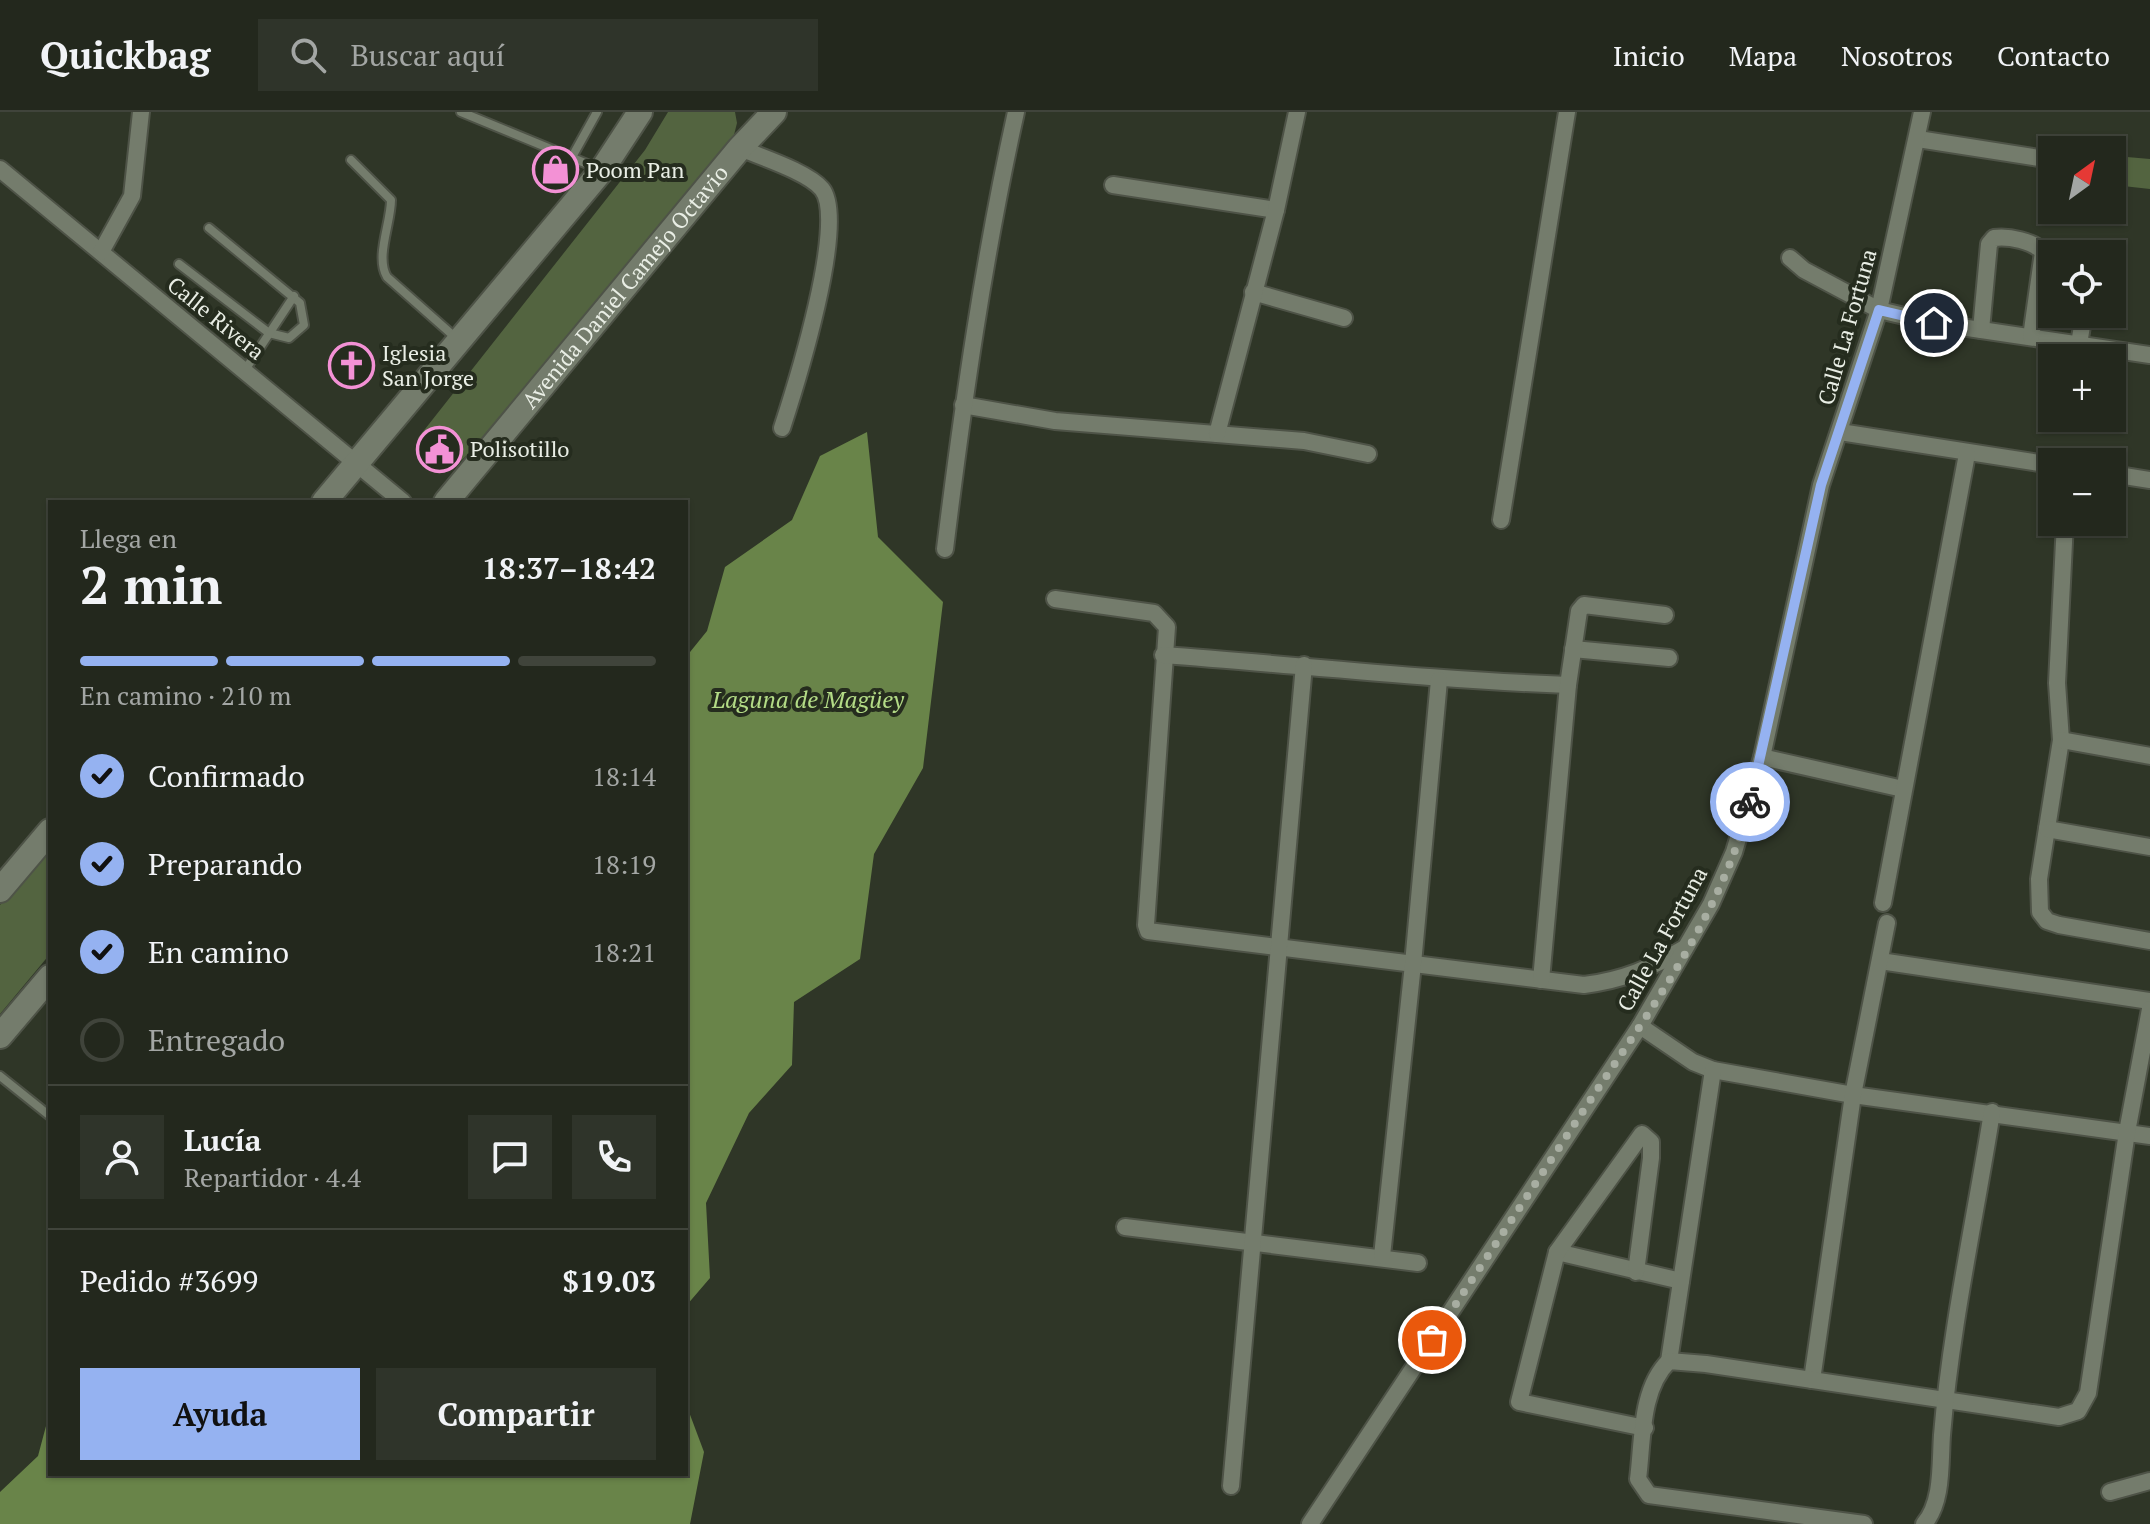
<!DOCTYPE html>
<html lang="es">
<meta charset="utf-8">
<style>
:root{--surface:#23281d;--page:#2f342a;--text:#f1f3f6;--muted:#a3a6a4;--line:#40443b;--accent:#95b2f1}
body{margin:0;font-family:"PT Serif",serif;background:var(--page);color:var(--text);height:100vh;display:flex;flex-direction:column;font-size:30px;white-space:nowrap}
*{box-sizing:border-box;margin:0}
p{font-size:26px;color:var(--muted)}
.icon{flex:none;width:44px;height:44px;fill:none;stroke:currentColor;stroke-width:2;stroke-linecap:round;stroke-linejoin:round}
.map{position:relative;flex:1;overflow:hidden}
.side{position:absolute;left:48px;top:388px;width:640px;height:976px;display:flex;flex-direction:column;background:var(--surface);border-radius:0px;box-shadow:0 2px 6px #0004,0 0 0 2px var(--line)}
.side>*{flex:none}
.needle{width:52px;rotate:33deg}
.fabs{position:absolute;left:2038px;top:24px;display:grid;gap:16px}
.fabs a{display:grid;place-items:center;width:88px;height:88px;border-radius:0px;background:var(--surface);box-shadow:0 2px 6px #0004,0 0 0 2px var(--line);font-size:40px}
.pin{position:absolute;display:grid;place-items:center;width:68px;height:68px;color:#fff;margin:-34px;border:4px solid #fff;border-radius:50%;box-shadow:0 2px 8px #0007}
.courier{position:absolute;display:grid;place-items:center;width:80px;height:80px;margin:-40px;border:6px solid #95b2f1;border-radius:50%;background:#fff;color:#222;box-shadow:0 2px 10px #0007}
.summary em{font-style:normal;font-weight:800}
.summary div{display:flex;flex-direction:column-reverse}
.summary{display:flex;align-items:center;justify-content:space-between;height:136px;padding:0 32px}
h1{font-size:52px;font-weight:800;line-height:60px}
.bar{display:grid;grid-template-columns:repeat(4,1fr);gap:12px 8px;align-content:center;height:96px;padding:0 32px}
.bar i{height:10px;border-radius:6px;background:var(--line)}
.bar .current{background:var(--accent)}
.bar p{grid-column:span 4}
.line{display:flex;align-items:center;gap:20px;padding:0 32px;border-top:2px solid var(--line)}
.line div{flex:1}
.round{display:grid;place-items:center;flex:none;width:84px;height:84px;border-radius:0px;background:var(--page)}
ol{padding:0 32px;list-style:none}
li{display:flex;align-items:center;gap:24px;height:88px}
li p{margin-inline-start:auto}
li .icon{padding:8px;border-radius:50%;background:var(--accent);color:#111;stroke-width:4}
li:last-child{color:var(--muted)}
li i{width:44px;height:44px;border:4px solid var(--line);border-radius:50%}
.button{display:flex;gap:16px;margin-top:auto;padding:16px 32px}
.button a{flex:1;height:92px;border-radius:0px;background:var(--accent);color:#111;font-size:32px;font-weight:800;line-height:92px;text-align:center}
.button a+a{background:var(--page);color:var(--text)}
header{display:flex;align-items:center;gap:48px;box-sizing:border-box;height:112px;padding:0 40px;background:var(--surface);border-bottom:2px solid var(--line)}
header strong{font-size:38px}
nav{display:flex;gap:44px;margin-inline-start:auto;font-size:28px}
.search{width:560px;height:72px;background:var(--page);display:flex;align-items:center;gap:20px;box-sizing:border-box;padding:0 28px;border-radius:0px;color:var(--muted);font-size:30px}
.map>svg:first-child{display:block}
</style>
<header>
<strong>Quickbag</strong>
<div class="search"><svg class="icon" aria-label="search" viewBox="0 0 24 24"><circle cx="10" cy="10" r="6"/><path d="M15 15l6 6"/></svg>Buscar aquí</div>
<nav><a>Inicio</a><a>Mapa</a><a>Nosotros</a><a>Contacto</a></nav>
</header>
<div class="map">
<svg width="2150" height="1412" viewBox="0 0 2150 1412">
<rect width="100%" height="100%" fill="#2f3627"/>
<!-- green -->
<g fill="#536440">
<path d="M668 0H735L737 11 733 27 482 327C462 349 447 370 420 345L418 326 645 38Z"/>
<path d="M2127 45 2150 47V77L2123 74Z"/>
<path d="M50 734V842L0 902V793Z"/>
</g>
<!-- water -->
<g fill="#698449">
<path d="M867 320 878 425 943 490 923 656 874 742 860 847 794 890 792 953 749 1001 706 1091 710 1166 686 1194V545L707 519 725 455 792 408 820 344Z"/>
<path d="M686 1292 704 1340 690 1412H0V1380L38 1344 50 1299V1362H686Z"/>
</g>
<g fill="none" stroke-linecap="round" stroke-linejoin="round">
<defs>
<g id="lane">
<path d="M461 0 597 56"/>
<path d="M572 45 597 0"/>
<path d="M351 48 391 88C391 111 375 145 387 165L456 226"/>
<path d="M179 152 269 221 289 226 304 213 300 191 209 116"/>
<path d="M245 258 294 184"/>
<path d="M0 964 50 1004"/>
</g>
<g id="street">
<path d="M1918 27 2052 48"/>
<path d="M740 36C761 45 808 60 822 77 848 109 795 276 782 316"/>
<path d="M0 57 403 390"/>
<path d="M1113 73 1276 98"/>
<path d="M101 140 132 84 141 0"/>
<path d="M1790 146 1804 158 1879 198 1934 211 2150 243"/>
<path d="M1253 180 1344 206"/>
<path d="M1981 218 1989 132 1994 126C2009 124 2033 129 2043 140L2031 225"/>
<path d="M2079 232 2084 202"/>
<path d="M963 293 1055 309 1304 329 1368 342"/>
<path d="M1840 320 2052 353"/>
<path d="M1217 322 1276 98 1297 0"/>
<path d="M2112 362 2150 368"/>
<path d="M1501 408 1567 0"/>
<path d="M2065 410 2057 571 2061 628 2039 767 2040 800 2047 809 2059 813 2150 829"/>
<path d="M945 437C963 291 984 144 1016 0"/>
<path d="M1055 487 1154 501 1167 515 1146 813 1148 819 1584 873C1624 868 1651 856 1685 836"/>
<path d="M1573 537 1669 546"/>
<path d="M1163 543C1298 553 1433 568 1568 573"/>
<path d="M2061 628 2150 644"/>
<path d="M1762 645 1903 677"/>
<path d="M2047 717 2150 735"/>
<path d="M1883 791 1967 342"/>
<path d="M1880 849 2150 889"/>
<path d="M1541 868 1568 573 1579 499 1584 493 1665 503"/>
<path d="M1640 914 1693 950 1713 958 1853 983 2150 1024"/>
<path d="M1125 1115 1418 1151"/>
<path d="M1557 1140 1681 1169"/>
<path d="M1382 1144 1413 852 1439 568"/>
<path d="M1636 1160 1651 1046V1030L1642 1022 1557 1140 1519 1290 1645 1316"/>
<path d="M1669 1249 1713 958"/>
<path d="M1812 1268 1853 983 1887 811"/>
<path d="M1231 1374 1304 553"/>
<path d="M2110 1380 2150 1369"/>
<path d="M1310 1412 1640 914 1711 792 1734 740 1762 645 1821 373 1879 198 1922 0"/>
<path d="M1864 1412 1649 1383 1638 1367C1643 1329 1640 1277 1669 1249L1706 1252 2059 1305 2078 1299 2088 1281 2127 1020 2150 897"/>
<path d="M1924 1412C1943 1390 1940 1352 1942 1323 1951 1215 1975 1107 1992 1000"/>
</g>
<g id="secondary">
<path d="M324 390 602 58 640 0"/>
<path id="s1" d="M446 390 740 36 774 0"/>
<path d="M0 778 50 719"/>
<path d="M0 924 50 865"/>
</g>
</defs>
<!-- lane casing -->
<use href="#lane" stroke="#4e5347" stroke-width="12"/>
<!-- street casing -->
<use href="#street" stroke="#4e5347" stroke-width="20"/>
<!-- secondary casing -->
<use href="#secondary" stroke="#4e5347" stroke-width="28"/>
<!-- lane -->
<use href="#lane" stroke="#747c6c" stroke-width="8"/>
<!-- street -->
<use href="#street" stroke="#747c6c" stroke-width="16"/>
<!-- secondary -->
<use href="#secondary" stroke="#747c6c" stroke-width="24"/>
</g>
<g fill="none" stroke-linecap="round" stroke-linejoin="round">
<!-- done -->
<path stroke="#a8aea2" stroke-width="8" stroke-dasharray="0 14.4" d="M1432 1228C1486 1147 1539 1066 1593 984 1654 893 1723 798 1750 690"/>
<!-- route -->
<path stroke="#95b2f1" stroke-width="10" d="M1750 690 1821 373 1879 198 1934 211"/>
</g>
<!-- icons -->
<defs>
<symbol id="shop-ring" viewBox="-11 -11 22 22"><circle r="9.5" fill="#252c1e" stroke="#f391d5" stroke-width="1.5"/><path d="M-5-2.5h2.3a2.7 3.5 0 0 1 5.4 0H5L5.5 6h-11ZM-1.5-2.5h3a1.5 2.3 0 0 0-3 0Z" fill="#f391d5"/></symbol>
<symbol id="church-ring" viewBox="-11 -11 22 22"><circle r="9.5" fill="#252c1e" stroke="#f391d5" stroke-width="1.5"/><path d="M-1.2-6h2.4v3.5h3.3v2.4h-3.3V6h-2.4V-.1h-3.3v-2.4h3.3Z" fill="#f391d5"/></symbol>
<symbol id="civic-ring" viewBox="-11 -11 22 22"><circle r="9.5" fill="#252c1e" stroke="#f391d5" stroke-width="1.5"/><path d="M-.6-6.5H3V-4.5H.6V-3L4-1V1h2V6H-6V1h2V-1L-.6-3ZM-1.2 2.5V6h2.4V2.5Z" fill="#f391d5"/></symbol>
</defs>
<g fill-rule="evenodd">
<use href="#shop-ring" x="530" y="32" width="51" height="51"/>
<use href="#church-ring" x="326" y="228" width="51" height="51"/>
<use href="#civic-ring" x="414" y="312" width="51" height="51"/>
</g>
<g text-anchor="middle" stroke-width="8" stroke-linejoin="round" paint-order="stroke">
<!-- poi labels -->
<g font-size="22" fill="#e9eee5" stroke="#252c1e" text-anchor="start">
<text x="586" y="66">Poom Pan</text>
<text x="382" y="249">Iglesia<tspan x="382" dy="25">San Jorge</tspan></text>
<text x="470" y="345">Polisotillo</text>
</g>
<!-- street labels -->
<g font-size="22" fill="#e9eee5" stroke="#252c1e">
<text dy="8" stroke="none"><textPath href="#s1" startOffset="280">Avenida Daniel Camejo Octavio</textPath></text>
<text transform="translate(216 206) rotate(39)" y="8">Calle Rivera</text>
<text transform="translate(1847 215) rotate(-74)" y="8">Calle La Fortuna</text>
<text transform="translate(1662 827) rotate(-61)" y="8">Calle La Fortuna</text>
</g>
<!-- water labels -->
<g font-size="24" font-style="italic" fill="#b3db86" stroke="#252c1e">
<text x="808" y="596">Laguna de Magüey</text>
</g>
</g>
</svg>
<div class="fabs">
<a><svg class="needle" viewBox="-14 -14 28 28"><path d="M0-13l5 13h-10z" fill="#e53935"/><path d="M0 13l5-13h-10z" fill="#a3a6a4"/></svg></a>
<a><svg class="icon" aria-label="locate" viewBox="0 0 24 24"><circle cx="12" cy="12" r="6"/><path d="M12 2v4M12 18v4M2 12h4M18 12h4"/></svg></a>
<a>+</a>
<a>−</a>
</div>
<div class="pin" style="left:1432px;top:1228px;background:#ea580c"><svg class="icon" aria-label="bag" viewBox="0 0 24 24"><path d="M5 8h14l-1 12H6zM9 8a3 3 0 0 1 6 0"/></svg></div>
<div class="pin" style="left:1934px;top:211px;background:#1f2937"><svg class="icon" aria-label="home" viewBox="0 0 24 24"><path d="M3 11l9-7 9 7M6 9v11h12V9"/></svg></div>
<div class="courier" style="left:1750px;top:690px"><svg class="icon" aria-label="bike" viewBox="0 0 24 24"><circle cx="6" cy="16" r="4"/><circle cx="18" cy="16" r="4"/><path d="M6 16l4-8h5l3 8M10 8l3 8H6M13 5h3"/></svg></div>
<section class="side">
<div class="summary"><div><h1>2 min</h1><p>Llega en</p></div><em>18:37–18:42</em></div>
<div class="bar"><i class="current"></i><i class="current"></i><i class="current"></i><i></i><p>En camino · 210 m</p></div>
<ol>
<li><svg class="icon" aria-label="check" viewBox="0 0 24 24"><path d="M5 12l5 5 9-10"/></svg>Confirmado<p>18:14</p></li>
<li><svg class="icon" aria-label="check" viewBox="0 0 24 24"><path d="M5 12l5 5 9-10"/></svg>Preparando<p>18:19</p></li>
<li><svg class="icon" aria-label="check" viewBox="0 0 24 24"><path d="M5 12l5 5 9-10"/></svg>En camino<p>18:21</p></li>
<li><i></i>Entregado</li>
</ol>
<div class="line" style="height:144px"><a class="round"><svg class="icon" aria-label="person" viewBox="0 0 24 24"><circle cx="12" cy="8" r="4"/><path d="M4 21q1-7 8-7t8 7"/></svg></a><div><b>Lucía</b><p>Repartidor · 4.4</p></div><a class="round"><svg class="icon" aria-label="chat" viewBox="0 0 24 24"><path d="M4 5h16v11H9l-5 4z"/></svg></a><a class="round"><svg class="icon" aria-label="phone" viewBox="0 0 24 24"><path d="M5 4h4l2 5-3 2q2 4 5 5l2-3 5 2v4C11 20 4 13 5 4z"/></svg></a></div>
<div class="line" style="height:104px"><div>Pedido #3699</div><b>$19.03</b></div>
<div class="button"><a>Ayuda</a><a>Compartir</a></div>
</section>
</div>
